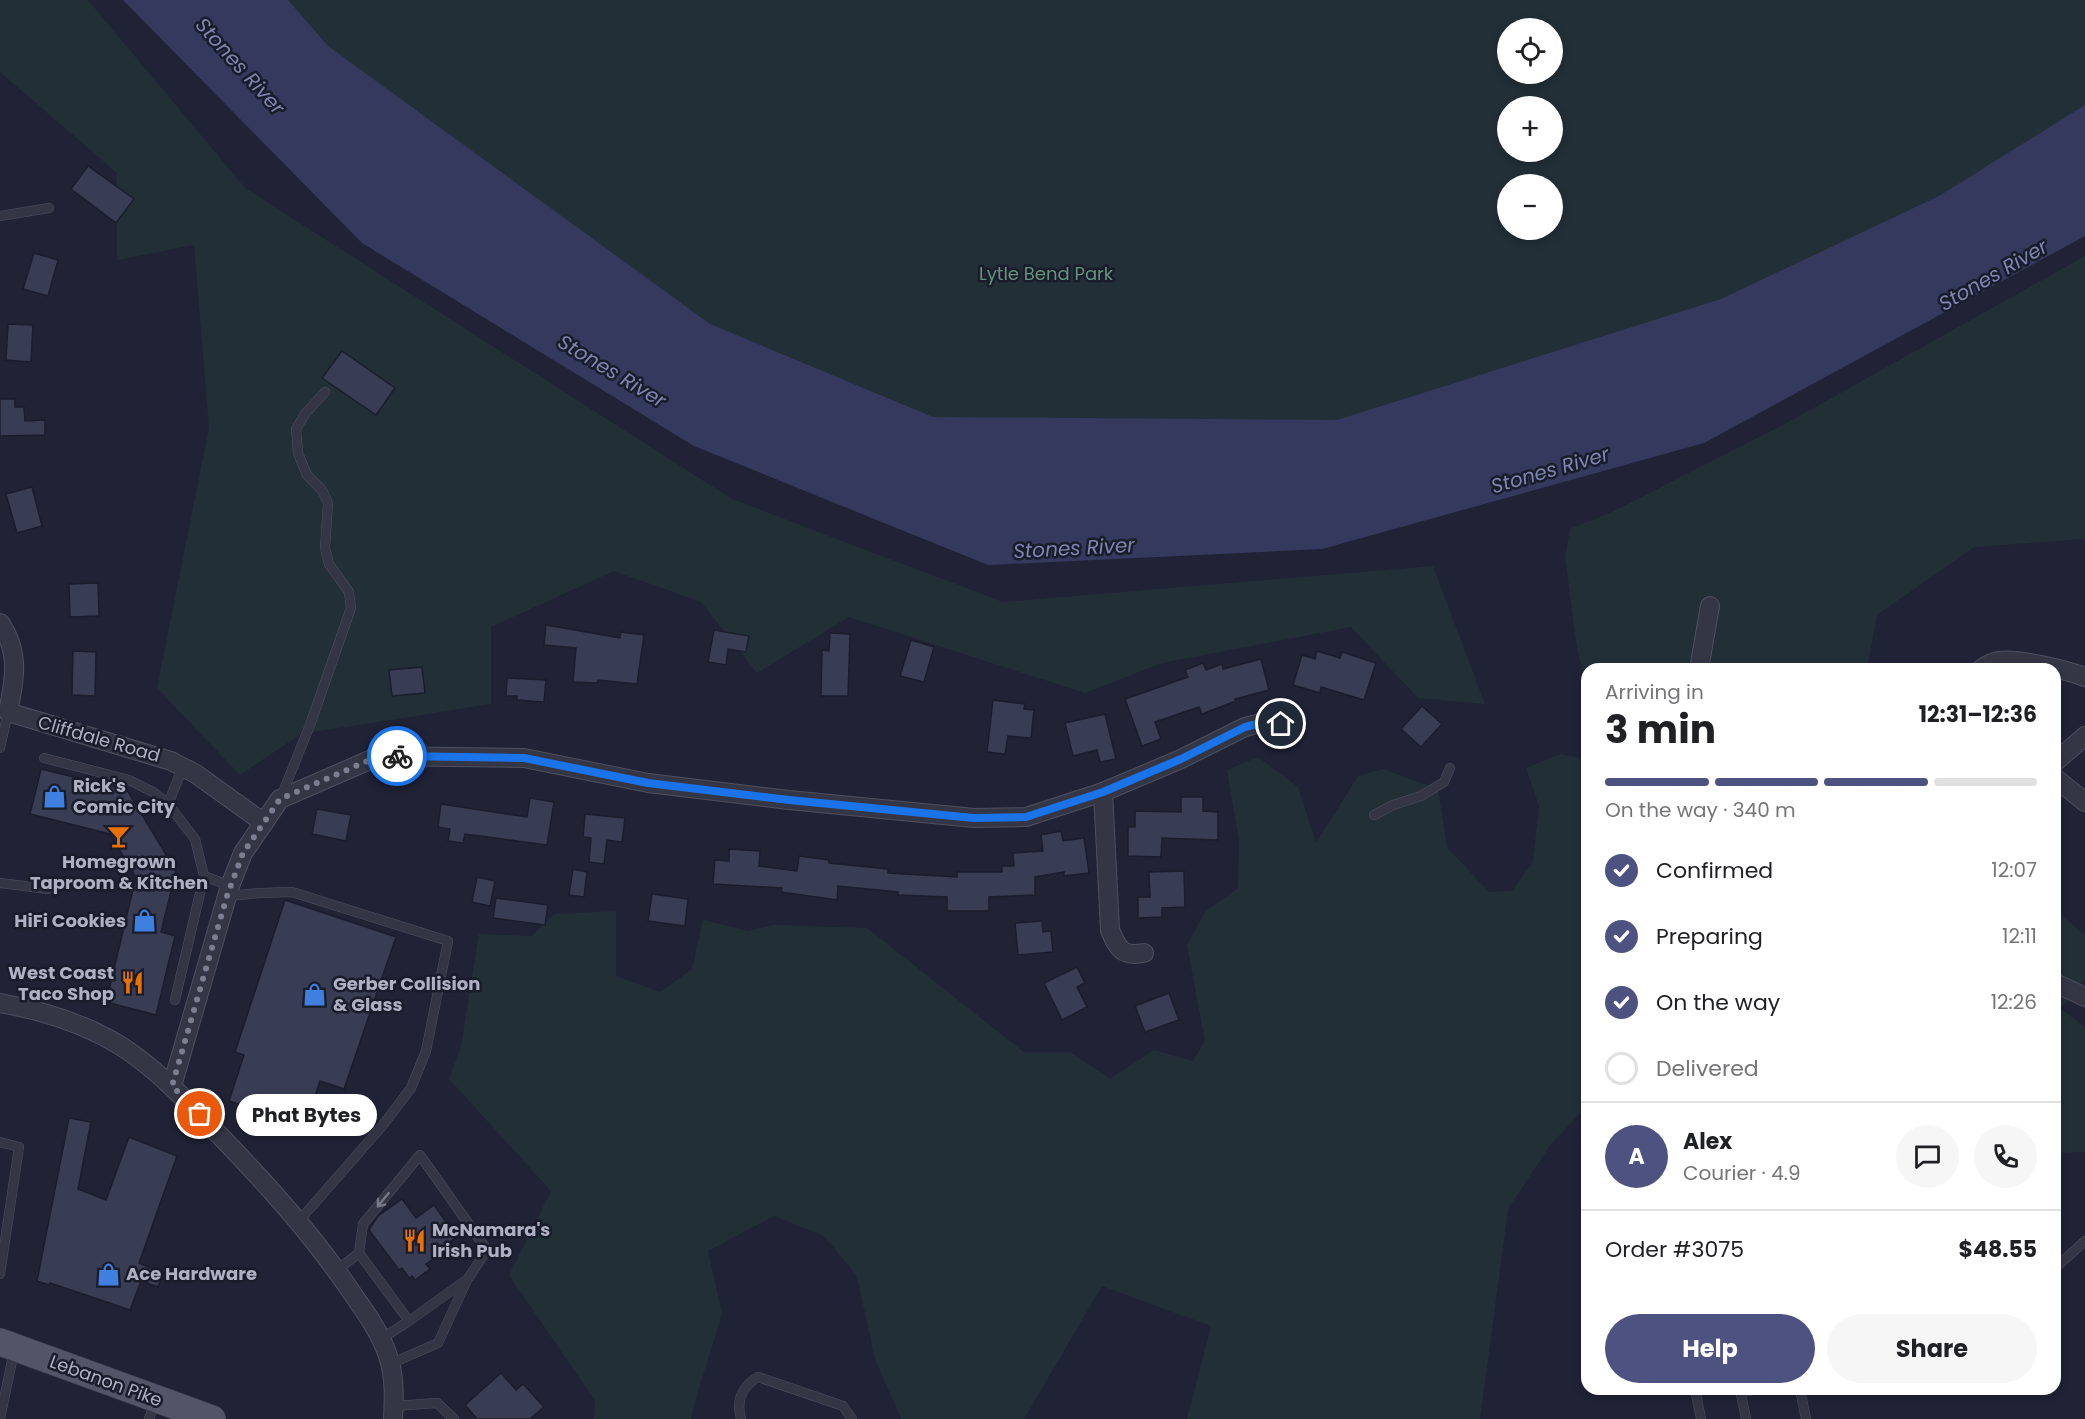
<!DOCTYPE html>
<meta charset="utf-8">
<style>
:root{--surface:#fff;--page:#f6f6f6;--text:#202124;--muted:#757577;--line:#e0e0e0;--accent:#4d5281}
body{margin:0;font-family:Poppins,sans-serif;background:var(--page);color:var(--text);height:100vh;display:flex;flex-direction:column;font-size:22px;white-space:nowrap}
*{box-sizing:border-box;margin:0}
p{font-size:20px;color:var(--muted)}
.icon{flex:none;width:33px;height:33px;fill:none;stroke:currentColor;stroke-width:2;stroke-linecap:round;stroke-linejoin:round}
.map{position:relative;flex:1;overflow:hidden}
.sheet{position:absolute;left:1581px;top:663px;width:480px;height:732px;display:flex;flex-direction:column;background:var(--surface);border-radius:18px;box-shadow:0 3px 9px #0003}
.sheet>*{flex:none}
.fabs{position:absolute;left:1497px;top:18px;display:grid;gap:12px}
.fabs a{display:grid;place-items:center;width:66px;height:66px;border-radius:50%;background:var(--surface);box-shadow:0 3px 9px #0003;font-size:30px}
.pin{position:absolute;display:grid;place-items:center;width:51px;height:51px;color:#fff;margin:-26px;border:3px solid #fff;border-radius:50%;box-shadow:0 2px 6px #0007}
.courier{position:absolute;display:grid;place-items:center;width:60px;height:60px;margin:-30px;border:4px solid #1a73e8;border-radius:50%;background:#fff;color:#222;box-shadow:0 2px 8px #0007}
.bubble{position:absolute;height:42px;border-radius:21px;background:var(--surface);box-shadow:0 3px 9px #0003;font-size:20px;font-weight:700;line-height:42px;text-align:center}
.overview em{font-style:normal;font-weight:700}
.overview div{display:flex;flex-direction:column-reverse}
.overview{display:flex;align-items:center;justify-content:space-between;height:102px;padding:0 24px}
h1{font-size:39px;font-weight:700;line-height:45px}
.bar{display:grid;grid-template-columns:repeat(4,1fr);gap:9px 6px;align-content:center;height:72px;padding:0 24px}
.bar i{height:8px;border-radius:4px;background:var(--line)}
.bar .selected{background:var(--accent)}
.bar p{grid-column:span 4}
.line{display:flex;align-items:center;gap:15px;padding:0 24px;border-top:2px solid var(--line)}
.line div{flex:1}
.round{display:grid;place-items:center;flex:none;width:63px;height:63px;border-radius:32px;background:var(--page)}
ol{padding:0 24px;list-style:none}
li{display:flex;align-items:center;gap:18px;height:66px}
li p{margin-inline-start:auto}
li .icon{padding:6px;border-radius:50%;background:var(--accent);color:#fff;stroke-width:4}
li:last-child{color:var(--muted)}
li i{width:33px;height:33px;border:3px solid var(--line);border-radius:50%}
.primary-button{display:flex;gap:12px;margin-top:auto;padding:12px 24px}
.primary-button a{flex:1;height:69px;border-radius:36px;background:var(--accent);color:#fff;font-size:24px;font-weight:700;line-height:69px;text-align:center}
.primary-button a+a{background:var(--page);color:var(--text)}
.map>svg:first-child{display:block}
</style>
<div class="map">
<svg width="2085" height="1419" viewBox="0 0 2085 1419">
<rect width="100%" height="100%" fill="#202336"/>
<!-- green -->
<g fill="#222f37" fill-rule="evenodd">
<path d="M0 0H88L245 188 732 499 1003 602 1433 566 1485 704 1418 698 1351 627 1162 663 1085 693 849 617 757 673 701 602 614 571 491 627V704L301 734 240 775 157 688 209 428 194 245 117 260V173L0 72Z"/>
<path d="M181 0H2085V222L1005 552ZM1508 28H1552V74H1508ZM1508 106H1552V152H1508ZM1508 184H1552V230H1508Z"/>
<path d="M2085 256V539L1974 547 1877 615 1867 669H1587V690L1577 648 1565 557 1570 529 1614 511 1794 419Z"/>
<path d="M1560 754 1587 759V1106L1551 1144 1508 1209 1480 1419H1187L1211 1326 1102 1286 1024 1419H901L875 1359 857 1276 824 1236 774 1216 708 1251 722 1314 696 1398 691 1419H594L595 1401 509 1275 551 1191 449 1079 461 1046 479 934 532 936 554 914 616 911V976L660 992 692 969 703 920 748 931 773 925 867 928 1025 1053H1071L1110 1079 1154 1050 1193 1061 1205 1041 1187 945 1205 912 1238 888 1239 840 1227 770 1258 757 1298 787 1316 843 1358 776 1383 769 1438 789 1447 847 1489 892 1512 891 1533 862 1539 806 1526 768Z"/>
<path d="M2055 909 2085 935V979L2061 1009 2085 1027V1152L2055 1153Z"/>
</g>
<!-- water -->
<path fill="#35395d" d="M123 0H288L328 46 710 324 933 417 1337 420 1721 299 1939 196 2085 105V236L1704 443 1322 549 988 565 694 446 362 243Z"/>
<!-- building -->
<g fill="#393d54" stroke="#1b1d2d" stroke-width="1.5">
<path d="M88 166 134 199 116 223 71 189Z"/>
<path d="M34 253 58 260 48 296 23 289Z"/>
<path d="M8 324 33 325 31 362 6 360Z"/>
<path d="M342 351 395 388 376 415 322 378Z"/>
<path d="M0 399H15V407H24L25 421 45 420V435L0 436Z"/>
<path d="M32 487 42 526 17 533 6 494Z"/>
<path d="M98 583 99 616 70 617 69 584Z"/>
<path d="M546 625 620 638 621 632 644 635 637 684 598 680 597 683 573 682 576 648 544 645Z"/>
<path d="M714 630 749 636 746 652 728 649 726 665 708 662Z"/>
<path d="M830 633 850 634 848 696H821L822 650 829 651Z"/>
<path d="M911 640 934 647 924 682 900 676Z"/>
<path d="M73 651 96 652 95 696 72 695Z"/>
<path d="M1317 651 1340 658 1342 652 1376 663 1364 700 1321 687 1320 693 1293 685 1302 655 1315 659Z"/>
<path d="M1261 659 1269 690 1235 699 1236 701 1202 714 1199 707 1155 722 1161 739 1142 746 1125 699 1188 677 1185 670 1203 663 1206 670 1222 664 1223 669Z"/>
<path d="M422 667 425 693 392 696 389 670Z"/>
<path d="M507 678 546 680 544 702 517 700V696H506Z"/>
<path d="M993 700 1025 704 1024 709 1034 710 1031 738 1008 736 1005 754 987 752Z"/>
<path d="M1422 706 1442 724 1421 747 1401 729Z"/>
<path d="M1105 714 1116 759 1100 762 1097 750 1073 756 1065 723Z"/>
<path d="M41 769 127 790 176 871 161 932 175 936 156 1015 106 1002 136 877 110 834 30 814Z"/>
<path d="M1181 797H1203V811L1218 812V840L1162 838 1161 857 1128 856V827H1135V811L1181 812Z"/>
<path d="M530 798 554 802 547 845 465 834 463 843 448 841 450 829 438 827 441 804 527 817Z"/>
<path d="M317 809 351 815 346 841 312 834Z"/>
<path d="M585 814 625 818 622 842 607 840 604 864 589 862 591 838 583 837Z"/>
<path d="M1061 831 1063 841 1084 838 1089 873 1064 876V872L1035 877V895L989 897V911H947V897L898 895V892L838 886 837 900 781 892 782 888 713 884 715 860 729 861V849L760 851 759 866 797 871 799 856 829 860V863L888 869V873L957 877V872H1002V866H1014L1013 853 1043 851 1041 835Z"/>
<path d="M573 869 587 872 584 897 569 895Z"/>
<path d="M1184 871 1185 907 1162 908V917L1138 918V897H1150L1149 872Z"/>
<path d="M477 877 495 881 490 906 472 902Z"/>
<path d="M652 894 688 899 685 926 648 921Z"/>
<path d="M496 898 548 905 545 925 493 918Z"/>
<path d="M285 900 396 937 344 1089 320 1081 305 1126 229 1101 244 1055 235 1052Z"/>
<path d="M1042 921 1043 932 1051 931 1053 952 1018 955 1015 923Z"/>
<path d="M1077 967 1085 983 1077 987 1087 1007 1062 1020 1044 983Z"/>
<path d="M1169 993 1179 1020 1145 1032 1135 1006Z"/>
<path d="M69 1118 91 1122 78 1189 106 1200 129 1137 177 1156 139 1263 163 1273 158 1287 141 1281 130 1310 50 1283 49 1285 37 1281Z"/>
<path d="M402 1199 416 1218 434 1205 457 1237 445 1245 447 1247 439 1252 441 1254 426 1264 430 1269 415 1280 412 1276 409 1278 402 1268 399 1270 369 1230 378 1216Z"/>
<path d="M501 1373 516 1390 523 1384 544 1407 530 1419H477L465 1405Z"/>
</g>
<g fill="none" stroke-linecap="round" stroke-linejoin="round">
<defs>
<g id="service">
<path d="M0 216 49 208"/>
<path d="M0 748 8 712 5 711"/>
<path d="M44 758 129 780 153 792 168 804 195 839 204 876 230 886"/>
<path d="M281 797 310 725 351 608 349 592 329 564 325 548 328 503 322 490 307 475 298 453 296 429 305 414 325 392"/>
<path d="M168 804 183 767"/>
<path d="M1374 815 1393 805 1421 796 1444 782 1450 768"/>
<path d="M0 883 48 889"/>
<path d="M227 896 260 893 292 892 448 941 426 1051 411 1088 383 1125 299 1221"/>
<path d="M175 1000 204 876"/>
<path d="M0 1142 19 1147 0 1274"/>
<path d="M359 1253 409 1321 381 1339"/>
<path d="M2055 1268 2085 1241"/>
<path d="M337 1270 359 1253 363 1224 420 1155 487 1250 467 1280 438 1343 390 1364"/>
<path d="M409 1321 465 1281"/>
<path d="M1695 1389 1701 1419"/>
<path d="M1740 1389 1746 1419"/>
<path d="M1800 1389 1806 1419"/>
<path d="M1741 1392 1759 1389"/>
<path d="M394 1406 437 1403 454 1419"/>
<path d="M0 1419 14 1351"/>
<path d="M149 1419 155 1402"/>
<path d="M741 1419C736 1401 741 1387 758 1377L843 1406 852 1419"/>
</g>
<g id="minor">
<path d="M0 623C20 652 15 679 8 712L171 761 196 774 264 823"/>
<path d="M1699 669 1710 606"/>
<path d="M1981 669C1987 665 1992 662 1999 661 2018 658 2066 670 2085 677"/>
<path d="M2055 762 2085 736"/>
<path d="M2055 778 2085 802"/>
<path d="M1103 792 1110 930C1118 949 1122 957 1144 953"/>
<path d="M2055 983 2085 997"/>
<path d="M0 1003C45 1011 88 1024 127 1050 165 1076 195 1110 227 1143 272 1190 315 1238 352 1293 366 1313 380 1332 388 1356 395 1376 394 1398 393 1419"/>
<path d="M172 1086 230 886 243 853 280 799 379 756 524 758 648 783 789 800 974 818 1026 817 1103 792 1181 759 1245 727 1261 723 1281 724"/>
</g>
<path id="primary" d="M0 1342 212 1419"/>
</defs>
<!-- service casing -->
<use href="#service" stroke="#4e5061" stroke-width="10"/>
<!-- minor casing -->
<use href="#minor" stroke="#4e5061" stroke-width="20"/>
<!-- primary casing -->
<use href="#primary" stroke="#3d3f50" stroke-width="28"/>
<!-- service -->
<use href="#service" stroke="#343646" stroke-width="9"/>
<!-- minor -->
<use href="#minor" stroke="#343646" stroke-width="18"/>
<!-- primary -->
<use href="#primary" stroke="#525467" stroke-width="27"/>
</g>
<!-- one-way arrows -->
<defs><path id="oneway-shaft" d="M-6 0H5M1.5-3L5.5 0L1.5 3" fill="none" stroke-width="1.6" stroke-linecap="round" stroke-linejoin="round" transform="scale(1.5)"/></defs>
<use stroke="#77798b" href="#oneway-shaft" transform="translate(383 1200) rotate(129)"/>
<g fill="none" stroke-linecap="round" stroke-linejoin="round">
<!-- done -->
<path stroke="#7c7f92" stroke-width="6" stroke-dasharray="0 10.8" d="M200 1114 172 1086 227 896 243 853 280 799 379 756H397"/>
<!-- route -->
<path stroke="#1a73e8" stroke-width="8" d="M397 756 524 758 648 783 789 800 974 818 1026 817 1103 792 1181 759 1245 727 1261 723 1281 724"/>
</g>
<!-- icons -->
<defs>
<symbol id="shop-bare" viewBox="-9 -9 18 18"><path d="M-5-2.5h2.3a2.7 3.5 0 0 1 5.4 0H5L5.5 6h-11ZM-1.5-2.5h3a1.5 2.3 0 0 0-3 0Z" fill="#3f7fe0" stroke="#191c2b" stroke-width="2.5" paint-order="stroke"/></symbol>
<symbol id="bar-bare" viewBox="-9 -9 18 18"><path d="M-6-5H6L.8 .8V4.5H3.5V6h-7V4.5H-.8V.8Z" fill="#e8710a" stroke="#191c2b" stroke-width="2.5" paint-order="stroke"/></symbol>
<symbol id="restaurant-bare" viewBox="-9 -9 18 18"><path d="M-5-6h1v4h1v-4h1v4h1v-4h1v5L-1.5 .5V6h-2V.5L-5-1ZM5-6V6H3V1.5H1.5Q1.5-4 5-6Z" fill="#e8710a" stroke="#191c2b" stroke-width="2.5" paint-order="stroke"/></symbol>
</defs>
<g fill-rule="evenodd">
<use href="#shop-bare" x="38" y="780" width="33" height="33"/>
<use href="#bar-bare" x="102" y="820" width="33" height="33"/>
<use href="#shop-bare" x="128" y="904" width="33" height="33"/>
<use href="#restaurant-bare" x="116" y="966" width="33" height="33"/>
<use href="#shop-bare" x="298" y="978" width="33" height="33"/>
<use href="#restaurant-bare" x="398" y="1224" width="33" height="33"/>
<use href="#shop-bare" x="92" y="1258" width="33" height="33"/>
</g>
<g text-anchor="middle" stroke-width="5" stroke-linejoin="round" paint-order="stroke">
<!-- park labels -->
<g font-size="18" fill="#67937d" stroke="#191c2b">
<text x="1046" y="280">Lytle Bend Park</text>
</g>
<!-- street labels -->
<g font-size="18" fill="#aeb0c3" stroke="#191c2b">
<text transform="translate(99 739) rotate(16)" y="6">Cliffdale Road</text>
<text transform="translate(106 1381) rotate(20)" y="6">Lebanon Pike</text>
</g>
<!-- poi labels -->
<g font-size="18" font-weight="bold" fill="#aeb0c3" stroke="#191c2b" text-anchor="start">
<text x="73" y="792">Rick's<tspan x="73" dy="21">Comic City</tspan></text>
<text x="119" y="868" text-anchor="middle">Homegrown<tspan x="119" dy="21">Taproom &amp; Kitchen</tspan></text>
<text x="126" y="927" text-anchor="end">HiFi Cookies</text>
<text x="114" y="979" text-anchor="end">West Coast<tspan x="114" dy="21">Taco Shop</tspan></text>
<text x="333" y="990">Gerber Collision<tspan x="333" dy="21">&amp; Glass</tspan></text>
<text x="432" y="1236">McNamara's<tspan x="432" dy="21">Irish Pub</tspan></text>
<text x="126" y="1280">Ace Hardware</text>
</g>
<!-- water labels -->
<g font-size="20" font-style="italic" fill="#7f85b0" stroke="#191c2b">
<text transform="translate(240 66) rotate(48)" y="7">Stones River</text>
<text transform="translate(1993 275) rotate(-30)" y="7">Stones River</text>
<text transform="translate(612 371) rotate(31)" y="7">Stones River</text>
<text transform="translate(1550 470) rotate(-16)" y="7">Stones River</text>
<text transform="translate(1074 548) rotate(-3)" y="7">Stones River</text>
</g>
</g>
</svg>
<div class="fabs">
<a><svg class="icon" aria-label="locate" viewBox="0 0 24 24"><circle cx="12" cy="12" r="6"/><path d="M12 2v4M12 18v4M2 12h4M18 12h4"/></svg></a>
<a>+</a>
<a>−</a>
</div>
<div class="pin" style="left:200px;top:1114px;background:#ea580c"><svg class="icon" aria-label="bag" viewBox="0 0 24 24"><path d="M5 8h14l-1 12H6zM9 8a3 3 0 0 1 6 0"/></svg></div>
<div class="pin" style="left:1281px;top:724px;background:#1f2937"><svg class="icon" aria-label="home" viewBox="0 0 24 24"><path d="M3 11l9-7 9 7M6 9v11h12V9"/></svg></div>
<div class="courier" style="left:397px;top:756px"><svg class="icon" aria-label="bike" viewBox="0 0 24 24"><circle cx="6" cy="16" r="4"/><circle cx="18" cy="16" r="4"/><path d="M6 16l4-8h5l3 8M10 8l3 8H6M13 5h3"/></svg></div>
<div class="bubble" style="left:236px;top:1094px;width:141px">Phat Bytes</div>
<section class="sheet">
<div class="overview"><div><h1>3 min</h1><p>Arriving in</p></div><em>12:31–12:36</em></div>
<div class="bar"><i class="selected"></i><i class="selected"></i><i class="selected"></i><i></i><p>On the way · 340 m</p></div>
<ol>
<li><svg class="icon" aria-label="check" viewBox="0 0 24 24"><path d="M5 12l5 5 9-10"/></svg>Confirmed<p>12:07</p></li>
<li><svg class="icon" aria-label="check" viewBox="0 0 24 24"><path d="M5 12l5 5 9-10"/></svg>Preparing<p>12:11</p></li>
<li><svg class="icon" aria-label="check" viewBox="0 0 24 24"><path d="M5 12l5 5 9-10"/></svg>On the way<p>12:26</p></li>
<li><i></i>Delivered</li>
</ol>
<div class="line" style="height:108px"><b class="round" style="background:var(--accent);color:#fff">A</b><div><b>Alex</b><p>Courier · 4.9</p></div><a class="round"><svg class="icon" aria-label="chat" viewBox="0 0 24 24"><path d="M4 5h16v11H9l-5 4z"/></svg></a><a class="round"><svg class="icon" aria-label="phone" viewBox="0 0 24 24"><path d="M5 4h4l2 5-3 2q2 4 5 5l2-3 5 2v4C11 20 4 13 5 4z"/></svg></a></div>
<div class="line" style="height:78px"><div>Order #3075</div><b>$48.55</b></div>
<div class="primary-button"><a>Help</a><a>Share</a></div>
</section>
</div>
